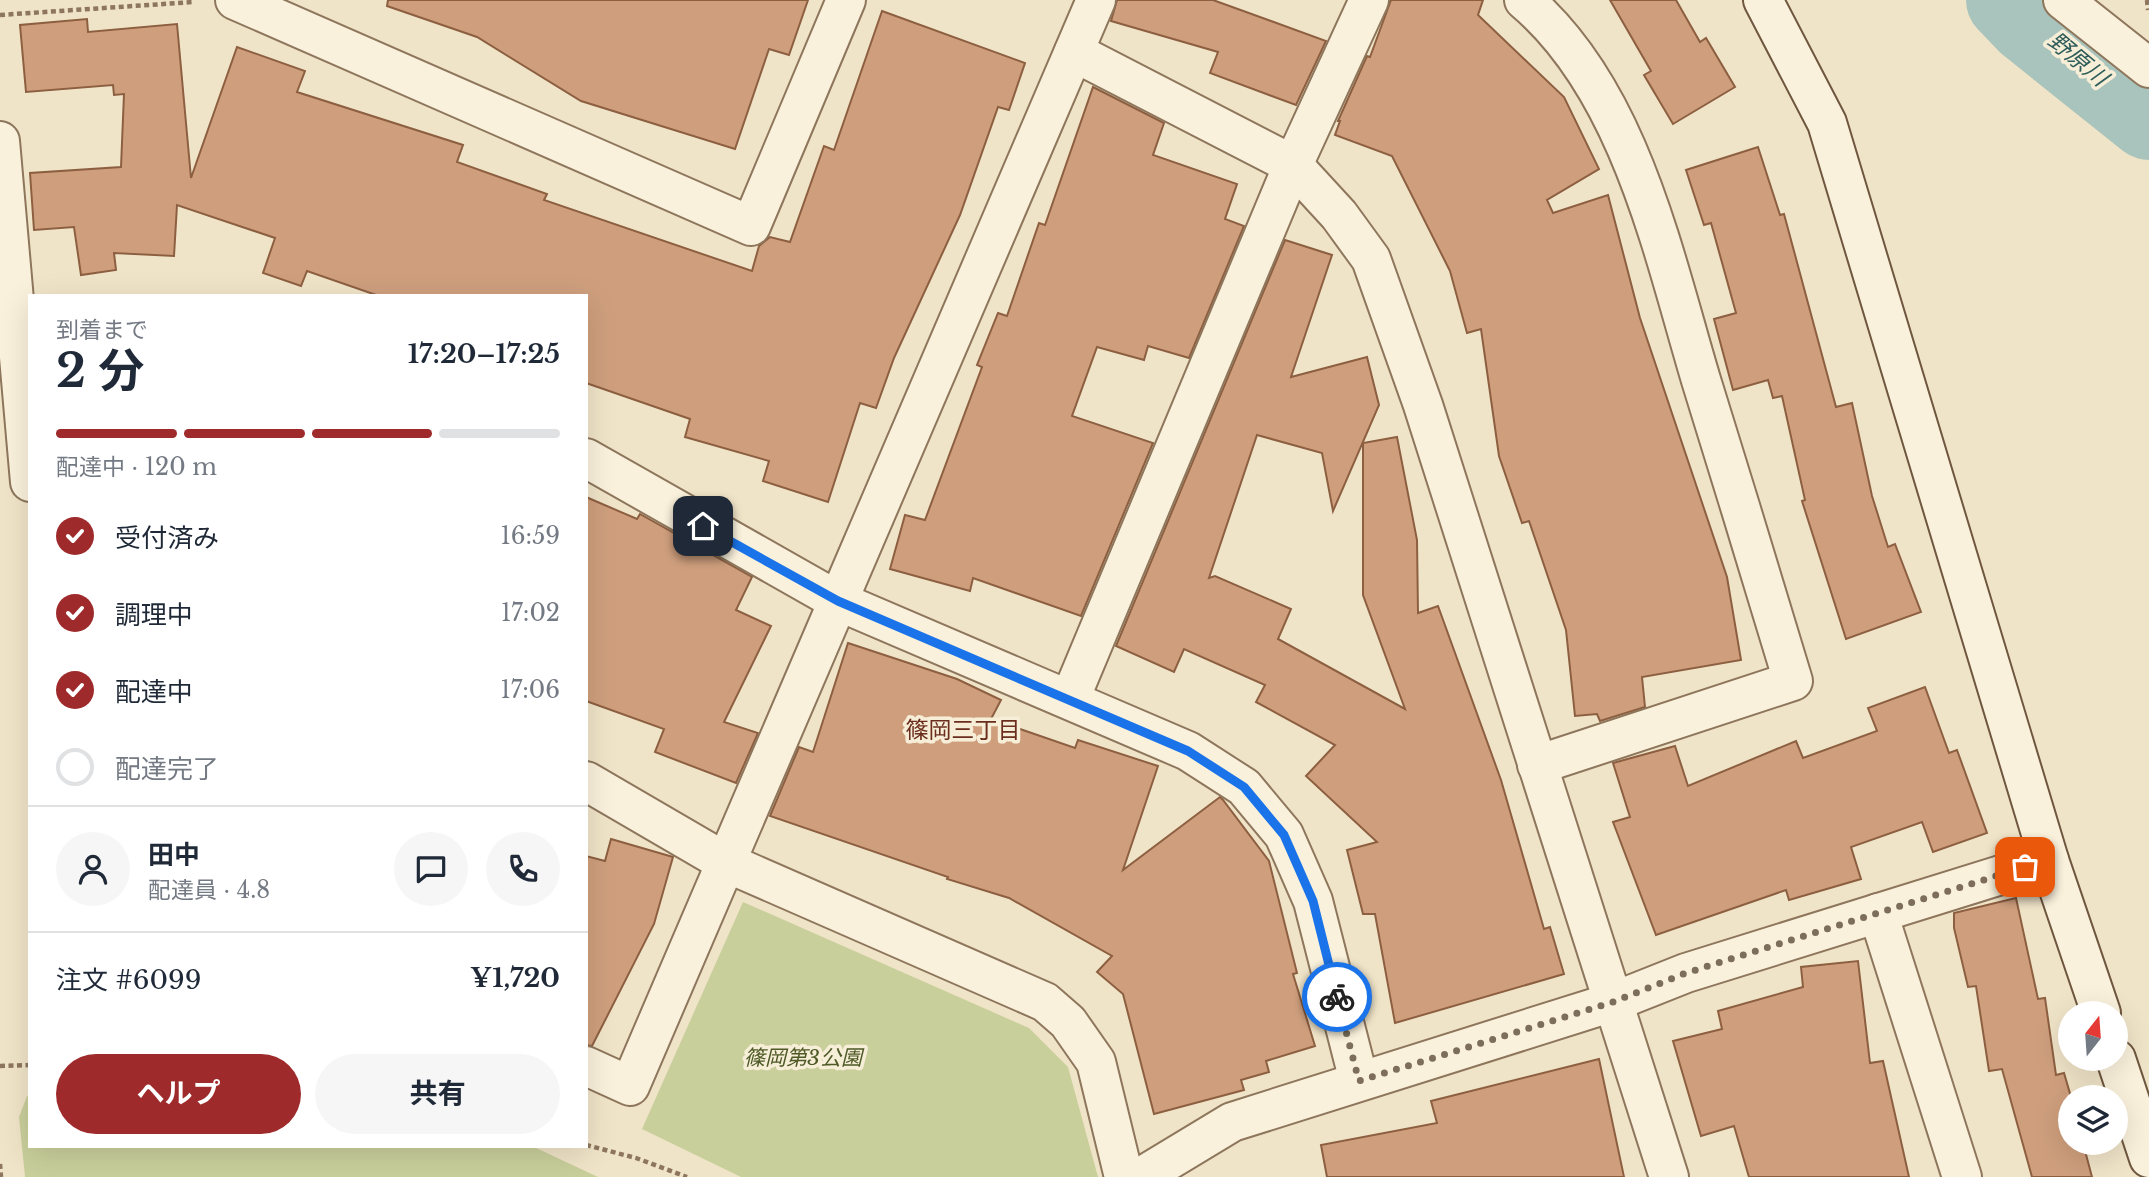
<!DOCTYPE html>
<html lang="ja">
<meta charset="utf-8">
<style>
:root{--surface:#fff;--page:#f6f6f7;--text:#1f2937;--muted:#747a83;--line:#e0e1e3;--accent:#9e2a2b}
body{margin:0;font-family:"Libre Baskerville","Noto Sans JP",serif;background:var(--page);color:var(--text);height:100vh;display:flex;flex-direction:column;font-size:26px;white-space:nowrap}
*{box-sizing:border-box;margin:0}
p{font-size:23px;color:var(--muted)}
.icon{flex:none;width:38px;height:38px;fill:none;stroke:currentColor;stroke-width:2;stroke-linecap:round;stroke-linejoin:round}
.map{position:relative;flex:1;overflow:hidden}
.drawer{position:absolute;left:28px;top:294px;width:560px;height:854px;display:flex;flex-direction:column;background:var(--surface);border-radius:0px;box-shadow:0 7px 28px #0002}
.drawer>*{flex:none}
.needle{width:46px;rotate:17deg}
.controls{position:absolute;left:2058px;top:1001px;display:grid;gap:14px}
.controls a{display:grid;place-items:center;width:70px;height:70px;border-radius:50%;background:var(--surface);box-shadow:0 7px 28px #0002;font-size:35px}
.pin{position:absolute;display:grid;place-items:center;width:60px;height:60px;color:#fff;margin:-30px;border-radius:14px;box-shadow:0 4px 10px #0006}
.courier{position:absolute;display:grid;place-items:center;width:70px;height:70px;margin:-35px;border:5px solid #1a73e8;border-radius:50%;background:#fff;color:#222;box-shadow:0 2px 9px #0007}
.summary em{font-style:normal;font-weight:700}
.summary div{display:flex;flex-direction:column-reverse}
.summary{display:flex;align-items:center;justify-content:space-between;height:119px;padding:0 28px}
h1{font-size:46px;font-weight:700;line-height:52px}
.bar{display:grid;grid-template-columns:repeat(4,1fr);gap:10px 7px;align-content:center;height:84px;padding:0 28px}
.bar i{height:9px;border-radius:5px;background:var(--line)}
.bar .on{background:var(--accent)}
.bar p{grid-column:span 4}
.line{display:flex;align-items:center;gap:18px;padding:0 28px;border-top:2px solid var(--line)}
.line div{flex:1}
.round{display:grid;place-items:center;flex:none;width:74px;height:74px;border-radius:37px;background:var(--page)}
ol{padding:0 28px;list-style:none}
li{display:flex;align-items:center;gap:21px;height:77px}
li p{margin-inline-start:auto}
li .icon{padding:7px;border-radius:50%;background:var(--accent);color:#fff;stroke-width:4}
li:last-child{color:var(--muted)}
li i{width:38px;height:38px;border:4px solid var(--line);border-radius:50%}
.primary-button{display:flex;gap:14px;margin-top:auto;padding:14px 28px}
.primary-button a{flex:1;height:80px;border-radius:42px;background:var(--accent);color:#fff;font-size:28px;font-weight:700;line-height:80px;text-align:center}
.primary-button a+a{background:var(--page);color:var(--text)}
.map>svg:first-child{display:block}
</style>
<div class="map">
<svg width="2149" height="1177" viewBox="0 0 2149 1177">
<rect width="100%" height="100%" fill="#f0e4c8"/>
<!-- green -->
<g fill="#c9cf9b">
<path d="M743 902 1029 1028 1068 1067 1098 1177H741L642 1129Z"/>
<path d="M27 1096H30V1146H532L598 1177H25L19 1117Z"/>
</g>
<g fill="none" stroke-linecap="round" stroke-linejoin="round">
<!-- river -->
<path stroke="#a9c4bc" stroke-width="84" d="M2008 0 2029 22 2149 118"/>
</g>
<!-- building -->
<g fill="#cf9f7d" stroke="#8d5f41" stroke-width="2">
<path d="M388 0H808L789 55 769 49 735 149 581 101 477 37 387 6Z"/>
<path d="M1117 0H1213L1326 41 1296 105 1210 73 1218 52 1111 21Z"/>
<path d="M1391 0H1483L1478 15 1564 97 1599 169 1547 200 1553 213 1608 195 1640 318 1727 577 1741 660 1642 677 1645 707 1600 721 1597 714 1575 716 1566 630 1529 521 1522 523 1499 456 1481 329 1467 333 1450 271 1392 156 1335 135 1340 121H1338L1367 56 1370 57Z"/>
<path d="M1610 0H1676L1700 42 1706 38 1735 87 1673 124 1644 75 1651 71Z"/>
<path d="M882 11 1025 63 1009 110 998 107 960 215 894 358 876 408 860 403 828 502 763 481 769 461 685 437 690 419 586 383V296H379L307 271 301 286 263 273 275 238 177 205 174 256 114 253 116 270 81 275 74 227 34 230 30 173 121 167 124 94 114 95 113 85 26 92 20 25 87 19 88 32 177 24 191 178 237 47 305 71 297 92 463 145 457 162 547 194 544 200 752 271 759 246 770 237 790 242 824 146 834 150Z"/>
<path d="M1093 87 1164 123 1153 155 1237 184 1225 219 1244 226 1189 358 1148 346 1144 360 1097 347 1072 416 1153 443 1081 616 973 578 970 591 890 569 905 515 925 520 982 367 977 365 998 313 1007 316 1039 223 1045 225Z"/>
<path d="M1758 147 1780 215 1784 214 1836 407 1852 403 1872 496 1888 547 1895 544 1921 612 1846 639 1802 501 1805 500 1782 396 1773 398 1768 380 1733 390 1714 319 1736 313 1711 223 1704 225 1686 170Z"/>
<path d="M1285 240 1332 255 1291 377 1367 357 1379 405 1333 511 1322 453 1257 435 1209 578 1215 576 1291 609 1278 639 1405 709 1363 595V443L1397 437 1417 540 1418 613 1438 606 1501 780 1544 929 1550 927 1564 974 1395 1023 1375 914H1363L1347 850 1377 842 1306 776 1335 745 1256 702 1265 685 1184 649 1174 672 1116 646Z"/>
<path d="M586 497 637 519 640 514 752 577 736 610 771 626 724 722 758 733 736 783 655 752 664 729 586 701Z"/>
<path d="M848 643 957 679 1001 700 991 719 1075 748 1078 740 1158 766 1123 870 1220 797 1223 800 1269 861 1297 973 1293 974 1315 1046 1266 1061 1269 1072 1241 1080 1244 1090 1154 1114 1123 994 1097 972 1112 956 1009 898 947 879 948 877 770 816 799 747 813 752Z"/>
<path d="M1925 687 1949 753 1957 750 1987 833 1933 852 1922 822 1851 847 1861 879 1789 900 1786 890 1656 935 1613 822 1630 817 1613 763 1675 746 1688 786 1796 741 1803 758 1877 731 1868 708Z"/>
<path d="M611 839 673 857 654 924 592 1046 586 1045V856L605 861Z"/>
<path d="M2016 898 2038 999 2045 998 2056 1075 2064 1073 2071 1097 2070 1143H2083L2092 1177H2032L2002 1069 1989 1071 1976 986 1968 987 1954 928V913Z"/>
<path d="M1858 961 1870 1063 1883 1061 1909 1177H1749L1734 1126 1701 1136 1673 1041 1722 1029 1718 1011 1803 987 1801 967Z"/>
<path d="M1599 1059 1624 1177H1327L1321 1145 1437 1123 1431 1101Z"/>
</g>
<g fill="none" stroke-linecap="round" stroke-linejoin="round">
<defs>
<g id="street">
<path d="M235 0 751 226 846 0"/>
<path d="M1524 0C1630 90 1663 253 1701 380 1732 480 1763 581 1793 681L1537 765"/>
<path d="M2063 0 2149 68"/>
<path d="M1074 52 1293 165 1339 215 1371 259 1423 405 1669 1177"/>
<path d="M0 141 30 482"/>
<path d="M586 458 838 601 1188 751 1244 787 1284 835 1313 901 1359 1081"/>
<path d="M1070 699 1293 165 1369 0"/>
<path d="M586 781 725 862 1045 1002 1068 1022 1096 1062 1124 1177"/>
<path d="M1878 913 1962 1177"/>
<path d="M586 1066 630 1086 1096 0"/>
<path d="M1141 1177 1232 1122 1613 1002 1686 973 2049 860"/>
</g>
<g id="secondary">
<path d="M1763 0 1827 123 2049 860 2101 1013"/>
<path d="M2116 1059 2149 1158"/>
</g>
</defs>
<!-- street casing -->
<use href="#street" stroke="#8d765c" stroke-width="42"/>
<!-- secondary casing -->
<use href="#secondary" stroke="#6f573f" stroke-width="42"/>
<!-- path -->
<g stroke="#8d765c" stroke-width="4.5" stroke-dasharray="5 3.5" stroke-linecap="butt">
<path d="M2147 0 2148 10"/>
<path d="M0 15 193 2"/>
<path d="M0 1066 30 1065"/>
<path d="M586 1145 636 1158 687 1177"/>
<path d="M0 1164 1 1177"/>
</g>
<!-- street -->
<use href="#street" stroke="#faf1dc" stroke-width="38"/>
<!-- secondary -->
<use href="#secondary" stroke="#faf1dc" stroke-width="38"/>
</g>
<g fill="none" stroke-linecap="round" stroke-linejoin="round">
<!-- done -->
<path stroke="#7c6e5b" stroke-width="7" stroke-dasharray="0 12.6" d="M1337 997 1359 1081 1613 1002 1686 973 2025 867"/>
<!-- route -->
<path stroke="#1a73e8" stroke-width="9" d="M703 526 838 601 1188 751 1244 787 1284 835 1313 901 1337 997"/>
</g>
<g text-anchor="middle" stroke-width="7" stroke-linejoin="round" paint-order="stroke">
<!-- park labels -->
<g font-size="21" font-style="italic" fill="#4d5a26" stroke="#f7eed8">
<text x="803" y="1065">篠岡第3公園</text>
</g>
<!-- water labels -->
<g font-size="23" font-style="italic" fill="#2f5d5a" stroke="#f7eed8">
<text transform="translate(2078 59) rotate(40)" y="8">野原川</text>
</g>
<!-- neighbourhood labels -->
<g font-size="23" fill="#6b2e1e" stroke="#f7eed8">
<text x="963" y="738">篠岡三丁目</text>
</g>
</g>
</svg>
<div class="controls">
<a><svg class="needle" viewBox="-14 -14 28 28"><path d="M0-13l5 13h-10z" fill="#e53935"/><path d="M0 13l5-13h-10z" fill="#747a83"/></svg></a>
<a><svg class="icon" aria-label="layers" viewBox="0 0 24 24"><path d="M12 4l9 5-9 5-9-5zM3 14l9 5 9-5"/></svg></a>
</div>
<div class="pin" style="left:2025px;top:867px;background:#ea580c"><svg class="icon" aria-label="bag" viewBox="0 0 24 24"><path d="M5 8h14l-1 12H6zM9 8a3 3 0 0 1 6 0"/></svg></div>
<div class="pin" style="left:703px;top:526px;background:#1f2937"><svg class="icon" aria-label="home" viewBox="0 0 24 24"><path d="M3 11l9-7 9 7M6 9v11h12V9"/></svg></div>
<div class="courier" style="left:1337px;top:997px"><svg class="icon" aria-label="bike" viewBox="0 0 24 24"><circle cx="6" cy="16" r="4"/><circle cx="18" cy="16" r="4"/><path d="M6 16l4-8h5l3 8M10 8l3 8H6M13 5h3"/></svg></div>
<section class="drawer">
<div class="summary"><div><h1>2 分</h1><p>到着まで</p></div><em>17:20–17:25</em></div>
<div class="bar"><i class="on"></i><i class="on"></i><i class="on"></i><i></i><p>配達中 · 120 m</p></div>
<ol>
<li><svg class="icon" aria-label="check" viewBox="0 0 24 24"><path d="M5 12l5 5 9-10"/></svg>受付済み<p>16:59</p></li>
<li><svg class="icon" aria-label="check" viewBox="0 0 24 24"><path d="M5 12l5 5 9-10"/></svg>調理中<p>17:02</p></li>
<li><svg class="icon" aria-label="check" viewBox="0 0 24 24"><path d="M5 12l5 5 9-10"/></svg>配達中<p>17:06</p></li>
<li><i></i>配達完了</li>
</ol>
<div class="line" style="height:126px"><a class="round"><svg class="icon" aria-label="person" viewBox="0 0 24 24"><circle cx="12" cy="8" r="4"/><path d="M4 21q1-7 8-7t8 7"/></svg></a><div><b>田中</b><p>配達員 · 4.8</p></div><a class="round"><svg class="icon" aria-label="chat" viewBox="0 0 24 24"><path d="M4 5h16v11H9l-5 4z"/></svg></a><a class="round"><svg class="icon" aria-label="phone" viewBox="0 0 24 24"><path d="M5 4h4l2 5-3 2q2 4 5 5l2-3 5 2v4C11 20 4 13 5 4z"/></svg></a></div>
<div class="line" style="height:91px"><div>注文 #6099</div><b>¥1,720</b></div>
<div class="primary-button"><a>ヘルプ</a><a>共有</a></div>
</section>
</div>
